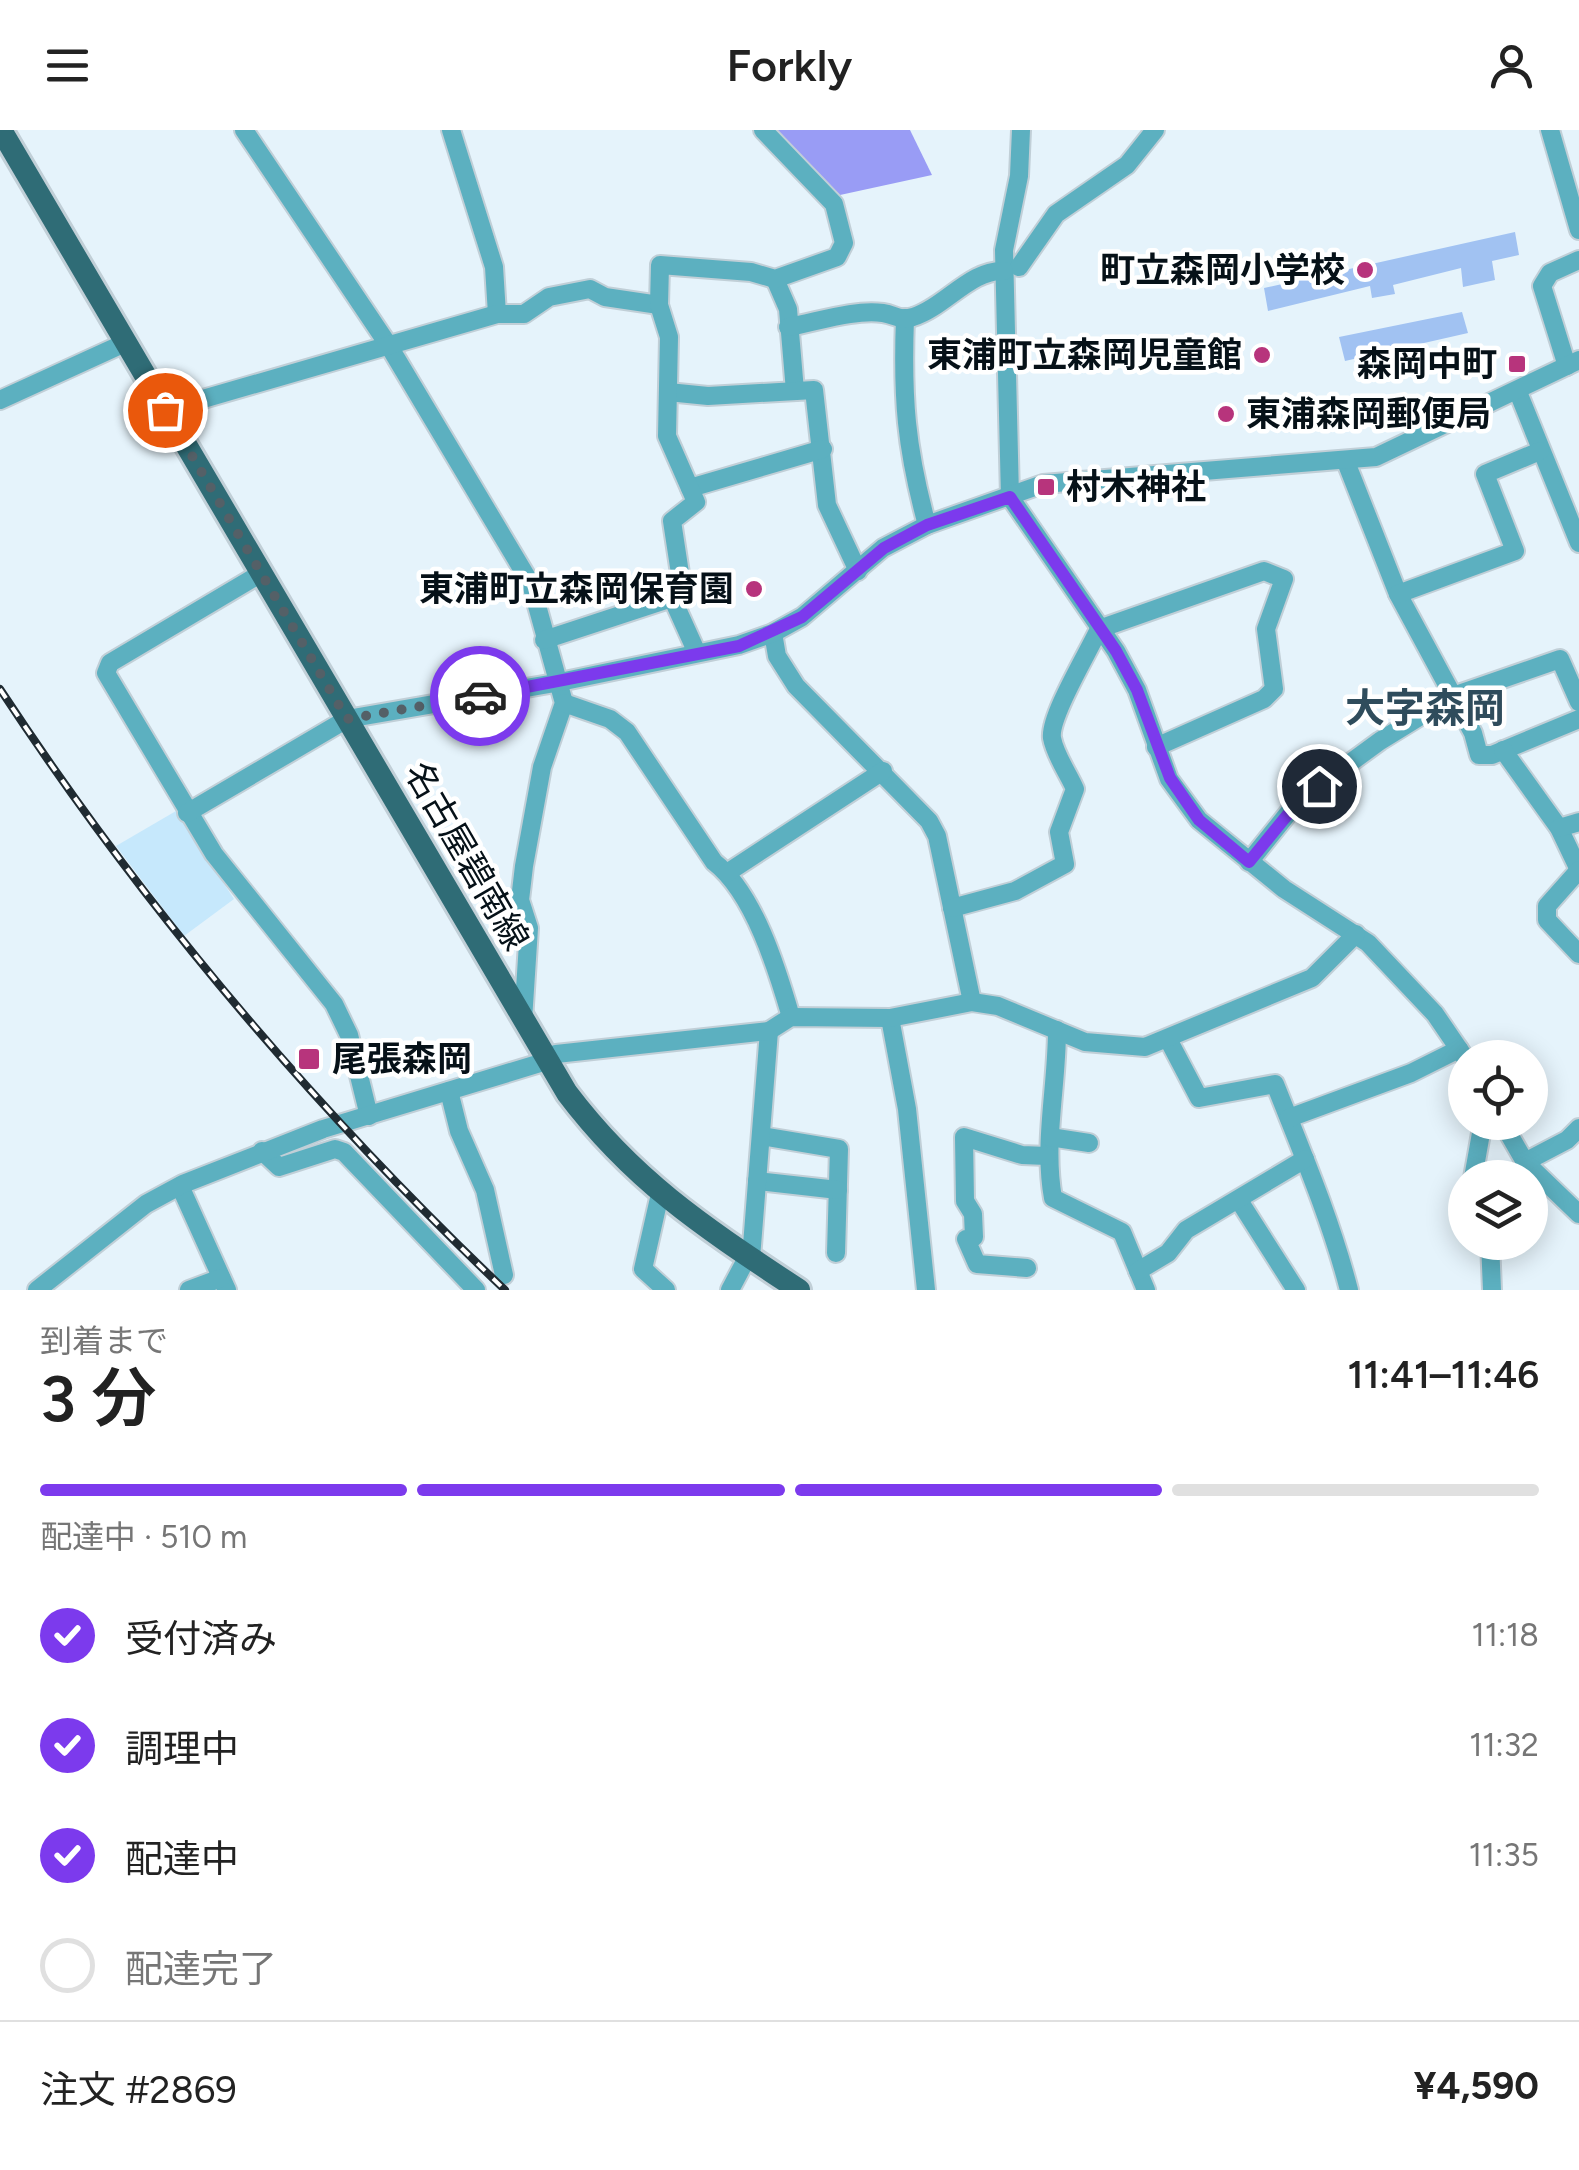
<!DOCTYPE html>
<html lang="ja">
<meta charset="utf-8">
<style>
:root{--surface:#fff;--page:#f2f2f2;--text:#222;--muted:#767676;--line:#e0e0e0;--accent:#7c3aed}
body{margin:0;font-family:Figtree,"Noto Sans JP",sans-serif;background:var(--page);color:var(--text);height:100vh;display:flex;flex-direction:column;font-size:38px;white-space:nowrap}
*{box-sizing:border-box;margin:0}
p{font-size:32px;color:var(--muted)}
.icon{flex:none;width:55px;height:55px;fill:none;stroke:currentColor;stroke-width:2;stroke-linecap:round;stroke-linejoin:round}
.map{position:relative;height:1160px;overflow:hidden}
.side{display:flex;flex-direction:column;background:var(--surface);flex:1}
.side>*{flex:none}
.controls{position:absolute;left:1448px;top:910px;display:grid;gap:20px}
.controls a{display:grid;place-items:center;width:100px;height:100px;border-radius:50%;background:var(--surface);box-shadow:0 5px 25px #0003;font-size:50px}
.pin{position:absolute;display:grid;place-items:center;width:85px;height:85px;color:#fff;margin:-42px;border:5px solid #fff;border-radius:50%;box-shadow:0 2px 10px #0007}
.courier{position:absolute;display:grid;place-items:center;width:100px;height:100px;margin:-50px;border:8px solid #7c3aed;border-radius:50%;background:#fff;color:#222;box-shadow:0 2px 12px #0007}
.overview em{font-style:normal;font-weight:600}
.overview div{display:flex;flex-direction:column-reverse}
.overview{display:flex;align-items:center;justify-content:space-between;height:170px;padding:0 40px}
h1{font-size:65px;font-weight:600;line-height:75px}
.bar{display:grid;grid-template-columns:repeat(4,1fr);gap:15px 10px;align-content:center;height:120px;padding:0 40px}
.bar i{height:12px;border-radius:8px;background:var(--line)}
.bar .selected{background:var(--accent)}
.bar p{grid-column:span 4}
.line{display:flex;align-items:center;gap:25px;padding:0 40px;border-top:2px solid var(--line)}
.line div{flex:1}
ol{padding:0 40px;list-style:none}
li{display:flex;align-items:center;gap:30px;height:110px}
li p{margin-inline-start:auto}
li .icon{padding:10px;border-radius:50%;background:var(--accent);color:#fff;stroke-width:4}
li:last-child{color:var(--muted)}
li i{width:55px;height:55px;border:5px solid var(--line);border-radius:50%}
header{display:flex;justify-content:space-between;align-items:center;height:130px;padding:0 40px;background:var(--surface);font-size:45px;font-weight:600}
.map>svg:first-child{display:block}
</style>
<header><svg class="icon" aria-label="menu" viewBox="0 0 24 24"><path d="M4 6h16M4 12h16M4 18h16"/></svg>Forkly<svg class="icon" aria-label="person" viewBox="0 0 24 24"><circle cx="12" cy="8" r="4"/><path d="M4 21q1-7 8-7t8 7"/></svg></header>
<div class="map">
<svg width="1579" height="1160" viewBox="0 0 1579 1160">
<rect width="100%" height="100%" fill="#e5f3fb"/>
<!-- green -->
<path fill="#c6e8fc" d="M176 681 234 769 184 806 116 716Z"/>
<!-- water -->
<path fill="#999cf5" d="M777 0H910L932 45 840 65Z"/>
<!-- building -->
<g fill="#a1c2f2">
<path d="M1515 102 1519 125 1492 131 1495 150 1463 157 1461 138 1393 155 1395 164 1372 168 1370 156 1268 181 1264 158Z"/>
<path d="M1462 182 1468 203 1345 231 1339 207Z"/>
</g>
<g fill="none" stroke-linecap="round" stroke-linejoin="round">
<defs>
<g id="minor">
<path d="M244 0 389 216 531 454 564 573 542 637 524 736 520 770 529 798 523 890"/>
<path d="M451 0 494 137 497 184"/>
<path d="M1021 0 1019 46 1004 120 1010 367 1116 521 1137 560 1169 649 1199 690 1284 759 1368 813 1435 884 1465 928"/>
<path d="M1550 0 1579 100"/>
<path d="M1019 137 1056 84 1127 35 1155 0"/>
<path d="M775 149 788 179 795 261"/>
<path d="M905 188C902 268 906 318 927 395"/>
<path d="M788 197C817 192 854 179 883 183 896 185 899 191 913 187 945 177 971 139 1004 141"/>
<path d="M1567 236 1542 156 1550 143 1579 130"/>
<path d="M668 262 708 266 814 260 827 375 858 441"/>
<path d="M1518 262 1579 413"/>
<path d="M0 270 127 212"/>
<path d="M165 280 497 184H524L549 167 590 159 605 167 659 175"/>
<path d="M1346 332 1398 464 1473 603 1479 625H1492L1579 589"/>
<path d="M690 358 823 319"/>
<path d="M260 444 110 533 106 543 214 724 334 874 349 905 369 986"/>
<path d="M1398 464 1515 421 1485 344 1540 321"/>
<path d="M773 503 777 526 796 556 929 691 937 706 972 872"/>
<path d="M544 510 675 467"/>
<path d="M697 523 674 472 681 450 672 391 696 372 667 306 669 207 659 175 660 135 751 142 775 149 837 127 844 113 834 74 763 0"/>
<path d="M564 573 610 589 627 602 714 732C754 763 777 839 791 887"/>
<path d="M1503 620 1559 698 1579 740"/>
<path d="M187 683 347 589 555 553 739 515 773 503 802 487 883 418 927 395 1043 354 1376 327 1579 230"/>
<path d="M1559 698 1579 692"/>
<path d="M1249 732 1298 671 1380 611 1453 566 1560 529 1579 572"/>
<path d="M1579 740 1547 776V790L1579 824"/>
<path d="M727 743 883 641"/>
<path d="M952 778 1015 761 1065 734 1059 702 1075 659C1068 643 1055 625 1052 608 1049 587 1088 523 1099 499L1264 441 1284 449 1266 499 1274 559 1264 569 1156 617"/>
<path d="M890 888 907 979 926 1160"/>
<path d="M1057 900C1057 957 1043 1013 1053 1068L1122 1102 1146 1160"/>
<path d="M1168 909 1199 968 1275 954C1302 1022 1331 1090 1349 1160"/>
<path d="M449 961 459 1001 485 1060 504 1145"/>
<path d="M1289 988 1411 943 1459 919"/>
<path d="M1502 992 1525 1032 1579 1084"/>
<path d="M761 1006 839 1019 836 1123"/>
<path d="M1050 1007 1089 1013"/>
<path d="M262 1021 279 1037 335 1019 344 1022 476 1160"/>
<path d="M1525 1032 1567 1010 1579 998"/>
<path d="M1473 1048 1483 992"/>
<path d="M757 1051 838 1060"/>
<path d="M180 1056 227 1160"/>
<path d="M660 1064 643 1139 666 1160"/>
<path d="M1240 1072 1296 1160"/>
<path d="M1490 1112 1492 1160"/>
<path d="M751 1128 769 901"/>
<path d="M1027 1138 977 1134 966 1109 974 1107 973 1084 965 1071 964 1007 1022 1025 1047 1026"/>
<path d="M1138 1141 1168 1123 1186 1100 1305 1029"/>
<path d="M37 1160 146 1074 183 1054 323 999 547 931 556 924 769 901 791 887 890 888 972 872 998 876 1085 912 1145 917 1312 848 1356 804"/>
<path d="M189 1160 221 1148"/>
<path d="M730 1160 748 1126"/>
</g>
<path id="major" d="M1 0 567 963C635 1053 707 1099 799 1160"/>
</defs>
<!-- minor casing -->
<use href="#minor" stroke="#c1cfd7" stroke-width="22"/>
<!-- major casing -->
<use href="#major" stroke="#c1cfd7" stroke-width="28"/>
<!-- minor -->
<use href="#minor" stroke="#5cb0c0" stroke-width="18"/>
<!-- major -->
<use href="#major" stroke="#2f6c76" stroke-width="22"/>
<defs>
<path id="rail" d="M0 559C143 777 316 980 505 1160"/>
</defs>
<!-- rail casing -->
<use href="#rail" stroke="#202b32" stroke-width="8"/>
<!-- rail -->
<use href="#rail" stroke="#fff" stroke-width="4" stroke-dasharray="11" stroke-linecap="butt"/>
</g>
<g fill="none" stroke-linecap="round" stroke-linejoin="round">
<!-- done -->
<path stroke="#546067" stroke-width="10" stroke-dasharray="0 18" d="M165 280 347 589 480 566"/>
<!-- route -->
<path stroke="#7c3aed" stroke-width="12" d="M480 566 739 516 802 487 884 418 927 395 1010 367 1116 521 1137 560 1170 648 1199 690 1249 732 1298 672 1319 656"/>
</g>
<!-- markers -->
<g fill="#b7347c" stroke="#fff" stroke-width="4">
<circle cx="1365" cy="140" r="10"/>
<circle cx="1262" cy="225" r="10"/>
<rect x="1507" y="224" width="20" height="20" rx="5"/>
<circle cx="1226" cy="284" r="10"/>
<rect x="1036" y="347" width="20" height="20" rx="5"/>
<circle cx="754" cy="459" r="10"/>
<rect x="297" y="917" width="24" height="24" rx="5"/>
</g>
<g text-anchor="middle" stroke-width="9" stroke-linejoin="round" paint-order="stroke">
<!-- poi labels -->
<g font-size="35" font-weight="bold" fill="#061118" stroke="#fff" text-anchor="end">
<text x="1345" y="152">町立森岡小学校</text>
<text x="1242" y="237">東浦町立森岡児童館</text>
<text x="1497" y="246">森岡中町</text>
<text x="1246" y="296" text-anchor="start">東浦森岡郵便局</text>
<text x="1066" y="369" text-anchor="start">村木神社</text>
<text x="734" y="471">東浦町立森岡保育園</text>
<text x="332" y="941" text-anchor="start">尾張森岡</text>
</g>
<!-- street labels -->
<g font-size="35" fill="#061118" stroke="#fff">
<text transform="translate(467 726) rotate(60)" y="12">名古屋碧南線</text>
</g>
<!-- quarter labels -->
<g font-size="40" font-weight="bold" fill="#2f4c5c" stroke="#fff">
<text x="1425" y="592">大字森岡</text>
</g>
</g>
</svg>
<div class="controls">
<a><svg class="icon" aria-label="locate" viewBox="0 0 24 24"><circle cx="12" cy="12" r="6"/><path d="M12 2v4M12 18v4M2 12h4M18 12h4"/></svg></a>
<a><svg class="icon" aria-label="layers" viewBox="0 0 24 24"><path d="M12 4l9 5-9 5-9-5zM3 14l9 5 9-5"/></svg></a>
</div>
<div class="pin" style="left:165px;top:280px;background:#ea580c"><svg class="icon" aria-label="bag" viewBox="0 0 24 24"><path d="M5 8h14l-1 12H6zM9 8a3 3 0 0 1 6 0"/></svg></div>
<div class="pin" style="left:1319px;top:656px;background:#1f2937"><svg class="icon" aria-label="home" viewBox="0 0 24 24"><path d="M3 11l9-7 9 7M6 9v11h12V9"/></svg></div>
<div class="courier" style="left:480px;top:566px"><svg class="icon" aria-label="car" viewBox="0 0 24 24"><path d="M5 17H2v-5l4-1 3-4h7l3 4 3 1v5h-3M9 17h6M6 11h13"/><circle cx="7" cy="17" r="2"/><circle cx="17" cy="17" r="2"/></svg></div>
</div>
<section class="side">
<div class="overview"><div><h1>3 分</h1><p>到着まで</p></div><em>11:41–11:46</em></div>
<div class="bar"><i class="selected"></i><i class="selected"></i><i class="selected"></i><i></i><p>配達中 · 510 m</p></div>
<ol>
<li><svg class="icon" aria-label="check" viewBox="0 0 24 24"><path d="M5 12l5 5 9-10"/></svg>受付済み<p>11:18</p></li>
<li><svg class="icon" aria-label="check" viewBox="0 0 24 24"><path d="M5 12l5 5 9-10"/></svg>調理中<p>11:32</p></li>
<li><svg class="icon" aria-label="check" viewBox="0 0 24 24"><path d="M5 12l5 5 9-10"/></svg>配達中<p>11:35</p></li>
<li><i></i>配達完了</li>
</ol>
<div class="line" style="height:130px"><div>注文 #2869</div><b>¥4,590</b></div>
</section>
